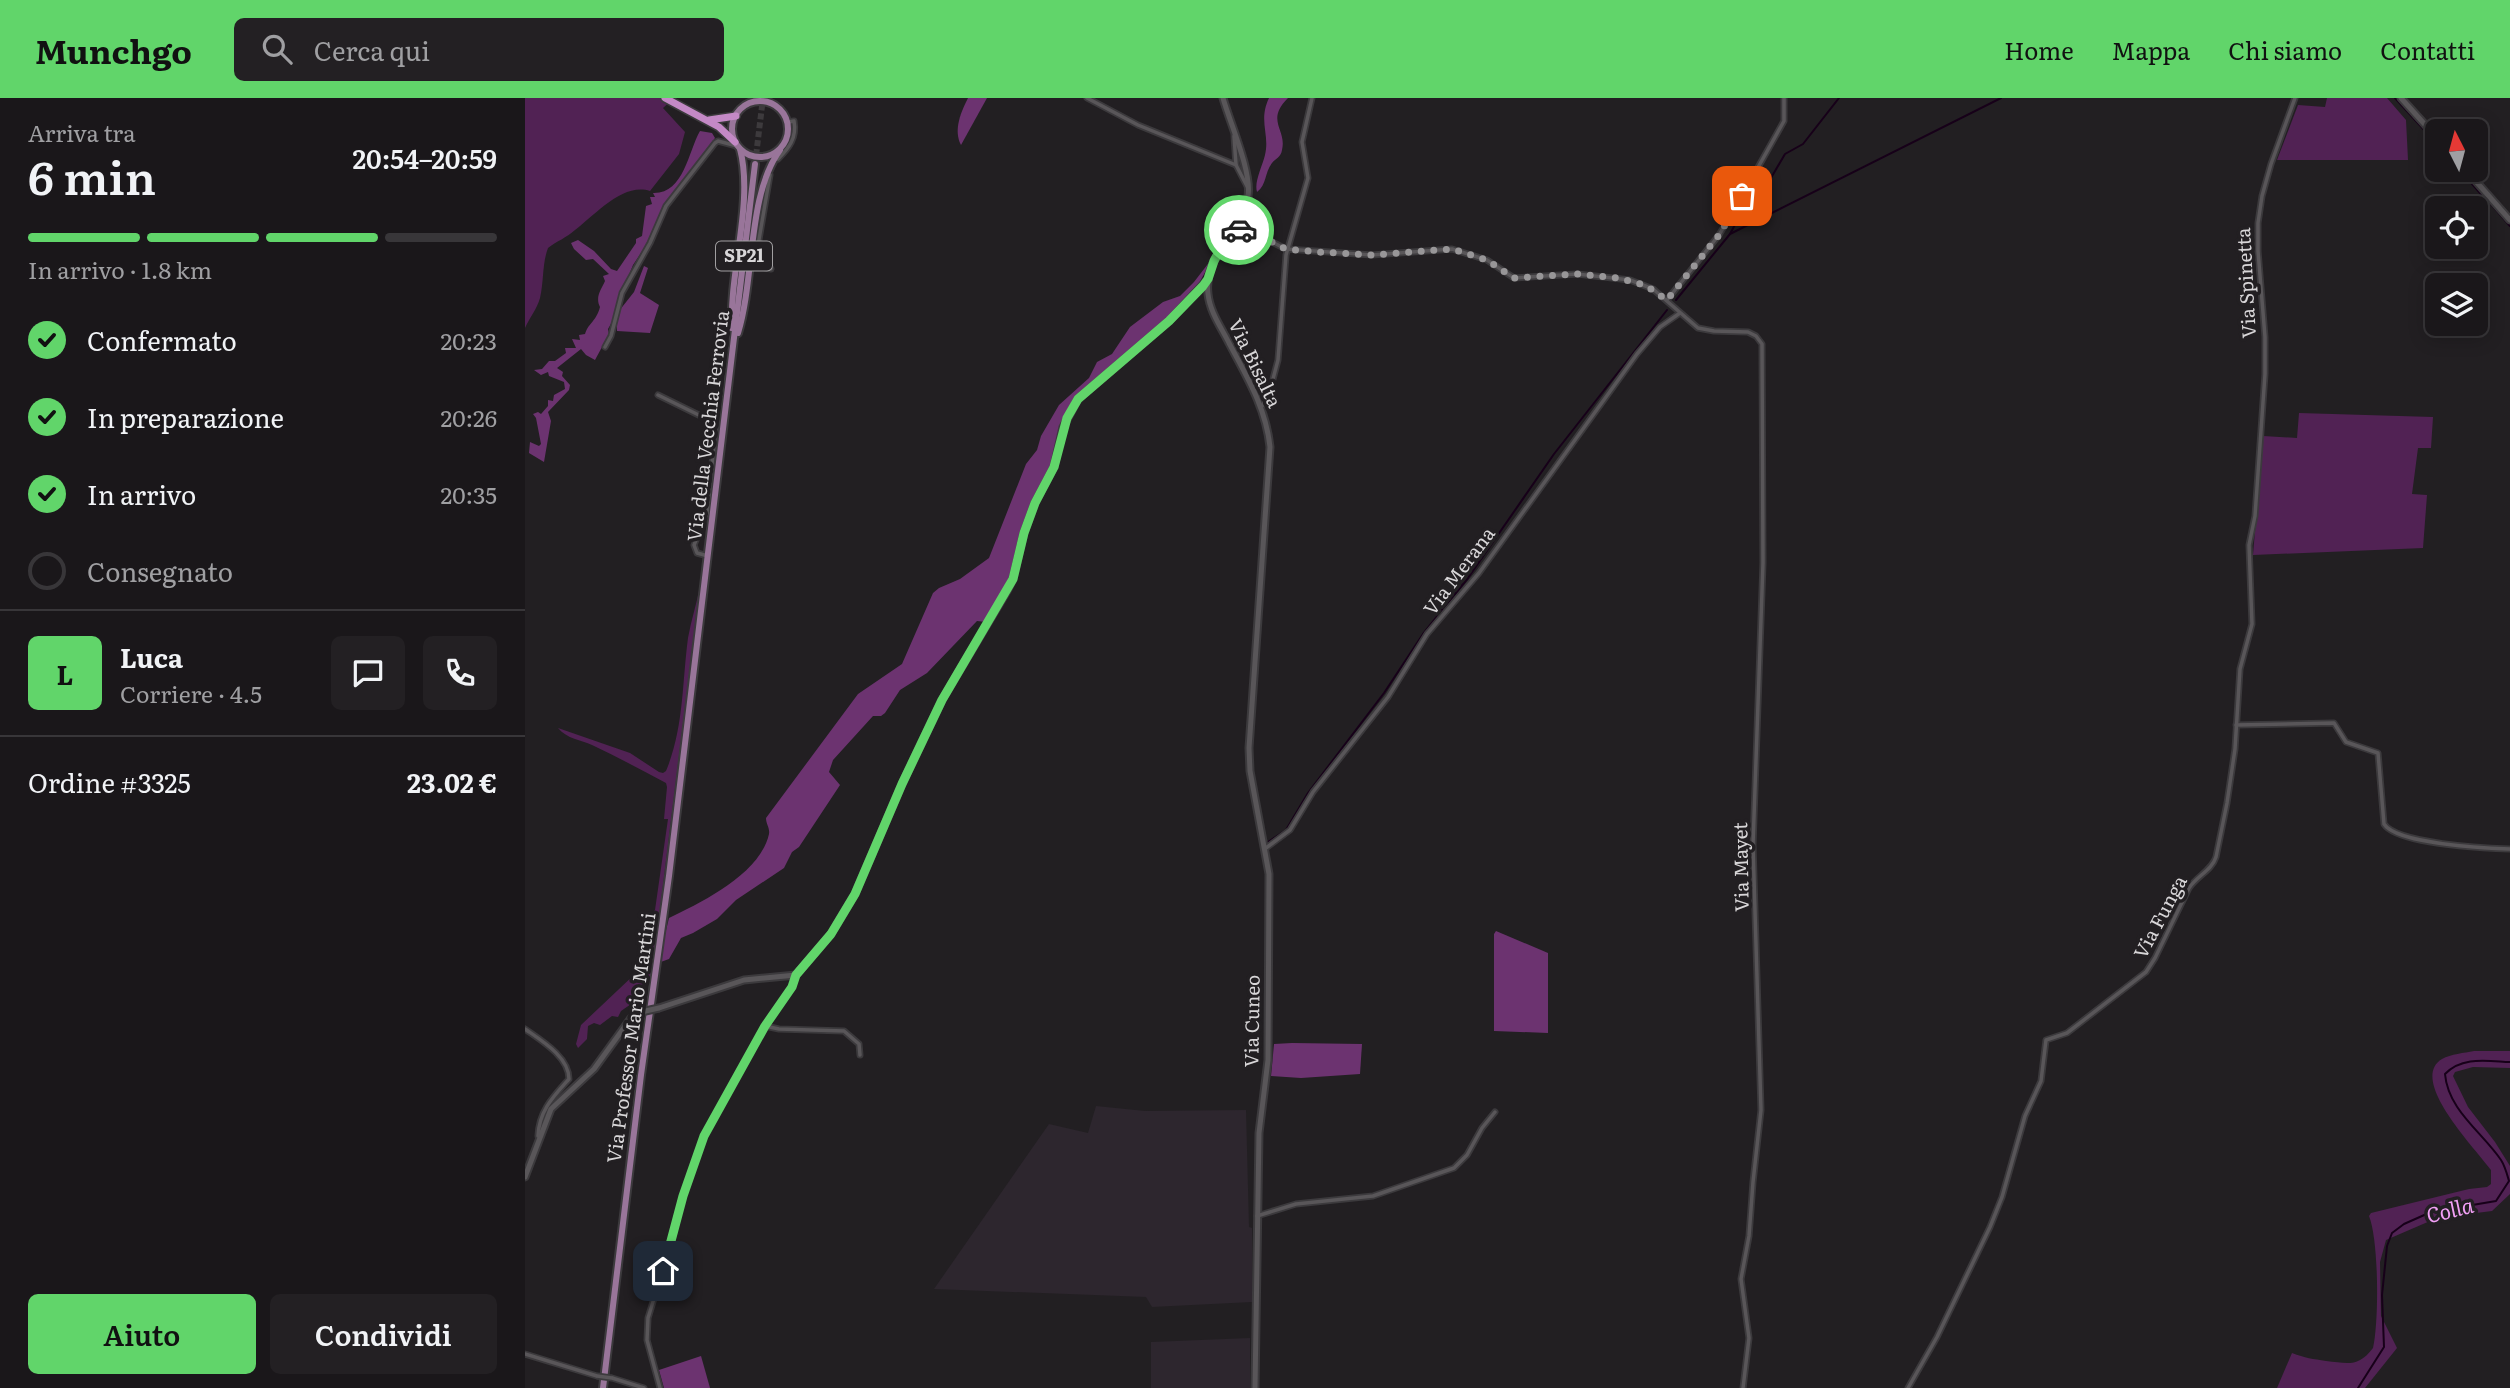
<!DOCTYPE html>
<html lang="it">
<meta charset="utf-8">
<style>
:root{--surface:#1a171a;--page:#232023;--text:#f1f3f6;--muted:#9f9fa2;--line:#383639;--accent:#61d56a}
body{margin:0;font-family:Literata,serif;background:var(--page);color:var(--text);height:100vh;display:flex;flex-direction:column;font-size:26px;white-space:nowrap}
*{box-sizing:border-box;margin:0}
p{font-size:23px;color:var(--muted)}
.icon{flex:none;width:38px;height:38px;fill:none;stroke:currentColor;stroke-width:2;stroke-linecap:round;stroke-linejoin:round}
.map{position:relative;flex:1;overflow:hidden}
.drawer{display:flex;flex-direction:column;background:var(--surface);width:525px}
.drawer>*{flex:none}
.needle{width:46px;rotate:354deg}
.buttons{position:absolute;left:1900px;top:21px;display:grid;gap:14px}
.buttons a{display:grid;place-items:center;width:63px;height:63px;border-radius:10px;background:var(--surface);box-shadow:0 4px 18px #0003,0 0 0 2px var(--line);font-size:35px}
.pin{position:absolute;display:grid;place-items:center;width:60px;height:60px;color:#fff;margin:-30px;border-radius:14px;box-shadow:0 4px 10px #0006}
.courier{position:absolute;display:grid;place-items:center;width:70px;height:70px;margin:-35px;border:5px solid #61d56a;border-radius:50%;background:#fff;color:#222;box-shadow:0 2px 9px #0007}
.head em{font-style:normal;font-weight:600}
.head div{display:flex;flex-direction:column-reverse}
.head{display:flex;align-items:center;justify-content:space-between;height:119px;padding:0 28px}
h1{font-size:46px;font-weight:600;line-height:52px}
.bar{display:grid;grid-template-columns:repeat(4,1fr);gap:10px 7px;align-content:center;height:84px;padding:0 28px}
.bar i{height:9px;border-radius:5px;background:var(--line)}
.bar .on{background:var(--accent)}
.bar p{grid-column:span 4}
.line{display:flex;align-items:center;gap:18px;padding:0 28px;border-top:2px solid var(--line)}
.line div{flex:1}
.round{display:grid;place-items:center;flex:none;width:74px;height:74px;border-radius:10px;background:var(--page)}
ol{padding:0 28px;list-style:none}
li{display:flex;align-items:center;gap:21px;height:77px}
li p{margin-inline-start:auto}
li .icon{padding:7px;border-radius:50%;background:var(--accent);color:#111;stroke-width:4}
li:last-child{color:var(--muted)}
li i{width:38px;height:38px;border:4px solid var(--line);border-radius:50%}
.button{display:flex;gap:14px;margin-top:auto;padding:14px 28px}
.button a{flex:1;height:80px;border-radius:10px;background:var(--accent);color:#111;font-size:28px;font-weight:600;line-height:80px;text-align:center}
.button a+a{background:var(--page);color:var(--text)}
header{display:flex;align-items:center;gap:42px;box-sizing:border-box;height:98px;padding:0 35px;background:var(--accent);color:#111}
header strong{font-size:33px}
nav{display:flex;gap:38px;margin-inline-start:auto;font-size:24px}
.search{width:490px;height:63px;background:var(--page);display:flex;align-items:center;gap:18px;box-sizing:border-box;padding:0 24px;border-radius:10px;color:var(--muted);font-size:26px}
main{display:flex;flex:1;min-height:0}
.map>svg:first-child{display:block}
</style>
<header>
<strong>Munchgo</strong>
<div class="search"><svg class="icon" aria-label="search" viewBox="0 0 24 24"><circle cx="10" cy="10" r="6"/><path d="M15 15l6 6"/></svg>Cerca qui</div>
<nav><a>Home</a><a>Mappa</a><a>Chi siamo</a><a>Contatti</a></nav>
</header>
<main>
<section class="drawer">
<div class="head"><div><h1>6 min</h1><p>Arriva tra</p></div><em>20:54–20:59</em></div>
<div class="bar"><i class="on"></i><i class="on"></i><i class="on"></i><i></i><p>In arrivo · 1.8 km</p></div>
<ol>
<li><svg class="icon" aria-label="check" viewBox="0 0 24 24"><path d="M5 12l5 5 9-10"/></svg>Confermato<p>20:23</p></li>
<li><svg class="icon" aria-label="check" viewBox="0 0 24 24"><path d="M5 12l5 5 9-10"/></svg>In preparazione<p>20:26</p></li>
<li><svg class="icon" aria-label="check" viewBox="0 0 24 24"><path d="M5 12l5 5 9-10"/></svg>In arrivo<p>20:35</p></li>
<li><i></i>Consegnato</li>
</ol>
<div class="line" style="height:126px"><b class="round" style="background:var(--accent);color:#111">L</b><div><b>Luca</b><p>Corriere · 4.5</p></div><a class="round"><svg class="icon" aria-label="chat" viewBox="0 0 24 24"><path d="M4 5h16v11H9l-5 4z"/></svg></a><a class="round"><svg class="icon" aria-label="phone" viewBox="0 0 24 24"><path d="M5 4h4l2 5-3 2q2 4 5 5l2-3 5 2v4C11 20 4 13 5 4z"/></svg></a></div>
<div class="line" style="height:91px"><div>Ordine #3325</div><b>23.02 €</b></div>
<div class="button"><a>Aiuto</a><a>Condividi</a></div>
</section>
<div class="map">
<svg width="1985" height="1290" viewBox="0 0 1985 1290">
<rect width="100%" height="100%" fill="#221f22"/>
<!-- built -->
<g fill="#2d262e">
<path d="M571 1008 620 1013 721 1012 724 1129 727 1130V1204L627 1209 621 1199 409 1191 524 1026 563 1035Z"/>
<path d="M725 1240V1290H626V1244Z"/>
</g>
<!-- green -->
<g fill="#512254">
<path d="M0 0H149L138 10 160 34 154 56 125 93C98 84 70 117 50 132 41 140 32 143 23 150 17 166 19 183 15 200 12 211 5 219 0 230Z"/>
<path d="M1802 0H1862L1881 22 1883 62H1752L1773 7 1800 9Z"/>
<path d="M1774 315 1908 319 1906 350H1893L1887 396 1902 397 1898 450 1728 457 1738 338 1772 340Z"/>
<path d="M175 488 126 884H122L118 889 123 895 120 910 109 904 96 913 93 919 87 918 75 927 69 925 63 928 62 941 53 950 51 946 56 927 111 875 114 861 121 851 125 818 130 812 143 721H139L142 689 141 685C117 672 92 659 67 647 56 642 42 641 33 630L105 655 134 674 138 675 141 673C159 630 157 585 163 540 166 522 172 505 175 488Z"/>
<path d="M1949 953H1985V970L1948 969 1930 974 1928 978 1943 1009 1970 1044 1985 1068V1096L1967 1113 1912 1120 1861 1142 1855 1164 1856 1218 1872 1250 1840 1290H1752L1767 1255C1780 1260 1788 1261 1801 1263 1822 1265 1833 1270 1848 1250 1854 1224 1854 1143 1844 1118L1846 1115 1944 1091 1962 1089 1966 1086V1072C1953 1053 1882 982 1917 961 1926 956 1939 955 1949 953Z"/>
</g>
<!-- forest -->
<g fill="#6c3370">
<path d="M443 0H462L436 47C428 32 436 14 443 0Z"/>
<path d="M744 0H763C740 23 762 31 757 52 756 59 750 61 747 65 739 76 742 86 732 94 729 84 737 69 740 57 745 36 733 23 744 0Z"/>
<path d="M175 33 187 35 190 40 141 104 122 146 108 167 90 212 94 213 109 194 119 168 123 170 115 195 134 207 125 235 92 233V222H88L83 231 84 236 70 262 61 257 56 251 32 270 38 274 37 278 45 287 44 292 23 314 26 323 19 364 4 355 5 344 14 348 16 346 11 320 8 316 13 314 16 316 23 308V302L28 303 29 297 40 291 39 284 24 278 23 274 16 277 9 272 17 271 24 263H30L41 255 40 250H51L47 241 55 242 54 237 60 236C64 224 71 224 75 209 70 199 76 192 80 183L78 178 84 176 68 161 61 162 49 151 46 145 53 142 69 153 86 171 92 173 111 145V141L117 138 121 108 127 106 125 99H130L128 95C159 96 163 54 175 33Z"/>
<path d="M689 158 673 187 654 210 554 296 540 320 525 373 507 406 488 473 461 524 452 523 402 575 375 592 360 615 356 618H348L308 662 304 674 315 687 274 749 267 754 259 770 211 802 192 821 168 835 156 840 144 861 133 865 144 820C177 804 235 776 244 736 245 730 241 726 241 720L333 596 377 566 408 495 414 490 435 481 464 460 501 366 512 352 516 338 534 307 564 280 572 264 587 256 605 229 638 204 655 198 669 184Z"/>
<path d="M971 833 1023 855V935L969 933V836Z"/>
<path d="M767 945 837 946 835 976 776 980 746 978 749 946Z"/>
<path d="M176 1258 185 1290H139L134 1272Z"/>
</g>
<g fill="none" stroke-linecap="round" stroke-linejoin="round">
<!-- stream -->
<g stroke="#170019" stroke-width="2">
<path d="M1870 0 1913 47"/>
<path d="M1935 72 1962 103"/>
<path d="M1966 106 1985 128"/>
<path d="M1205 136 1476 0"/>
<path d="M1151 202 1205 136 1219 110 1243 85 1260 56 1278 46 1314 0"/>
<path d="M743 744 761 732 783 695 859 595 898 536 943 480 1029 356 1142 212"/>
<path d="M1833 1290 1859 1249 1857 1197 1862 1148 1867 1135 1879 1126 1906 1114 1971 1103 1984 1083C1982 1076 1980 1068 1976 1062 1957 1034 1923 1012 1920 976 1937 958 1962 963 1985 964"/>
</g>
<!-- primary-tunnel -->
<path stroke="#3d3a3d" stroke-width="6" stroke-dasharray="6 3" stroke-linecap="butt" d="M230 66 238 0"/>
<defs>
<g id="street">
<path d="M562 0 613 27 711 67 723 90"/>
<path d="M709 38 711 67"/>
<path d="M253 61C264 50 272 40 269 23L263 24"/>
<path d="M245 77 230 165 232 168 246 171"/>
<path d="M717 129 761 151 847 157 927 151 962 162 989 180 1052 176 1105 182 1128 191 1173 230 1189 233 1223 234 1231 238 1237 246 1238 465 1228 747 1236 1012 1228 1084 1224 1138 1216 1181 1224 1240 1218 1290"/>
<path d="M701 145 717 129 726 111 723 103"/>
<path d="M1142 202 1194 137 1217 98 1259 23V0"/>
<path d="M80 249 86 238 97 195 125 145 141 108 190 45 193 43 212 48"/>
<path d="M133 297 188 324 191 327 182 415 169 447 172 455 183 458"/>
<path d="M737 308 744 296 753 262 761 157 783 80 777 44 787 0"/>
<path d="M1711 627 1809 625 1821 644 1853 655 1859 726C1872 746 1960 750 1985 751"/>
<path d="M741 750 765 732 788 694 863 599 902 536 954 475 1112 256 1135 229 1155 215"/>
<path d="M240 928 254 931 319 933 334 946 335 957"/>
<path d="M0 931C17 943 44 959 44 981 28 999 14 1013 13 1038"/>
<path d="M732 1118 771 1106 848 1098 929 1070 942 1057 957 1030 970 1014"/>
<path d="M0 1256 72 1278"/>
<path d="M87 1280 119 1290"/>
<path d="M135 1290 122 1242 123 1220 147 1142 158 1098 179 1038 240 928 267 889 271 877"/>
<path d="M1383 1290 1412 1239 1465 1129 1477 1099 1500 1018 1516 983 1521 942 1542 935 1621 874 1630 860 1664 790C1672 778 1687 772 1691 759L1702 705 1710 651 1715 571 1727 526 1724 447 1730 418 1740 276V239L1733 153V125L1737 98 1746 66 1770 0"/>
</g>
<g id="secondary">
<path d="M698 0C705 25 727 74 723 98 717 133 678 158 683 196 685 214 696 229 704 245 722 279 741 310 745 349L724 650 725 673 744 776 743 962 734 1035 730 1290"/>
<path d="M1876 0 1913 41"/>
<path d="M1941 72 1985 122"/>
<path d="M134 910 219 882 271 877 306 836 330 796 377 686 417 602 482 493 488 481 499 435 510 405 529 369 538 329 553 301 644 223 683 181"/>
<path d="M0 1079 26 1011 69 971 106 920 116 914"/>
</g>
<g id="primary">
<circle cx="235" cy="31" r="28"/>
<path d="M207 230C204 174 229 104 215 51"/>
<path d="M213 235C230 180 222 97 255 52"/>
<path d="M78 1290 116 977 144 778 230 66"/>
</g>
<g id="highway">
<path d="M140 0 194 29 210 44"/>
<path d="M184 22 211 18"/>
</g>
</defs>
<!-- street casing -->
<use href="#street" stroke="#3c3a3d" stroke-width="7"/>
<!-- secondary casing -->
<use href="#secondary" stroke="#3c3a3d" stroke-width="9"/>
<!-- primary casing -->
<use href="#primary" stroke="#3c3a3d" stroke-width="10"/>
<!-- highway casing -->
<use href="#highway" stroke="#3c3a3d" stroke-width="10"/>
<!-- street -->
<use href="#street" stroke="#595659" stroke-width="3.5"/>
<!-- secondary -->
<use href="#secondary" stroke="#595659" stroke-width="5"/>
<!-- primary -->
<use href="#primary" stroke="#99759a" stroke-width="6"/>
<!-- highway -->
<use href="#highway" stroke="#c489c6" stroke-width="7"/>
<defs>
<path id="street-bridge" d="M72 1278 87 1280"/>
<path id="secondary-bridge" d="M116 914 134 910"/>
</defs>
<!-- street-bridge casing -->
<use href="#street-bridge" stroke="#3c3a3d" stroke-width="7" stroke-linecap="butt"/>
<!-- secondary-bridge casing -->
<use href="#secondary-bridge" stroke="#3c3a3d" stroke-width="9" stroke-linecap="butt"/>
<!-- street-bridge -->
<use href="#street-bridge" stroke="#595659" stroke-width="3.5"/>
<!-- secondary-bridge -->
<use href="#secondary-bridge" stroke="#595659" stroke-width="5"/>
</g>
<g fill="none" stroke-linecap="round" stroke-linejoin="round">
<!-- done -->
<path stroke="#989698" stroke-width="7" stroke-dasharray="0 12.6" d="M714 132 717 129 761 151 793 154 847 157 927 151 962 162 989 180 1052 176 1093 180 1120 187 1142 202 1194 137 1217 98"/>
<!-- route -->
<path stroke="#61d56a" stroke-width="9" d="M138 1173 158 1098 179 1038 240 928 267 889 271 877 306 836 330 796 377 686 417 602 488 481 499 435 510 405 529 369 542 320 553 301 644 223 678 188 683 181 689 163 696 150 714 132"/>
</g>
<g text-anchor="middle" stroke-width="7" stroke-linejoin="round" paint-order="stroke">
<!-- shield labels -->
<rect fill="#221f22" stroke="#a19fa1" stroke-width="2" x="191" y="143.5" width="56" height="29" rx="5"/>
<g font-size="18" font-weight="bold" fill="#d8d6d8">
<text x="219" y="164">SP21</text>
</g>
<!-- street labels -->
<g font-size="19" fill="#d8d6d8" stroke="#221f22">
<text transform="translate(1721 185) rotate(-93)" y="7">Via Spinetta</text>
<text transform="translate(730 265) rotate(64)" y="7">Via Bisalta</text>
<text transform="translate(183 328) rotate(-83)" y="7">Via della Vecchia Ferrovia</text>
<text transform="translate(934 473) rotate(-53)" y="7">Via Merana</text>
<text transform="translate(1216 769) rotate(-91)" y="7">Via Mayet</text>
<text transform="translate(1635 819) rotate(-62)" y="7">Via Funga</text>
<text transform="translate(727 923) rotate(-89)" y="7">Via Cuneo</text>
<text transform="translate(106 940) rotate(-82)" y="7">Via Professor Mario Martini</text>
</g>
<!-- water labels -->
<g font-size="21" font-style="italic" fill="#f2a0f6" stroke="#221f22">
<text transform="translate(1925 1113) rotate(-14)" y="7">Colla</text>
</g>
</g>
</svg>
<div class="buttons">
<a><svg class="needle" viewBox="-14 -14 28 28"><path d="M0-13l5 13h-10z" fill="#e53935"/><path d="M0 13l5-13h-10z" fill="#9f9fa2"/></svg></a>
<a><svg class="icon" aria-label="locate" viewBox="0 0 24 24"><circle cx="12" cy="12" r="6"/><path d="M12 2v4M12 18v4M2 12h4M18 12h4"/></svg></a>
<a><svg class="icon" aria-label="layers" viewBox="0 0 24 24"><path d="M12 4l9 5-9 5-9-5zM3 14l9 5 9-5"/></svg></a>
</div>
<div class="pin" style="left:1217px;top:98px;background:#ea580c"><svg class="icon" aria-label="bag" viewBox="0 0 24 24"><path d="M5 8h14l-1 12H6zM9 8a3 3 0 0 1 6 0"/></svg></div>
<div class="pin" style="left:138px;top:1173px;background:#1f2937"><svg class="icon" aria-label="home" viewBox="0 0 24 24"><path d="M3 11l9-7 9 7M6 9v11h12V9"/></svg></div>
<div class="courier" style="left:714px;top:132px"><svg class="icon" aria-label="car" viewBox="0 0 24 24"><path d="M5 17H2v-5l4-1 3-4h7l3 4 3 1v5h-3M9 17h6M6 11h13"/><circle cx="7" cy="17" r="2"/><circle cx="17" cy="17" r="2"/></svg></div>
</div>
</main>
